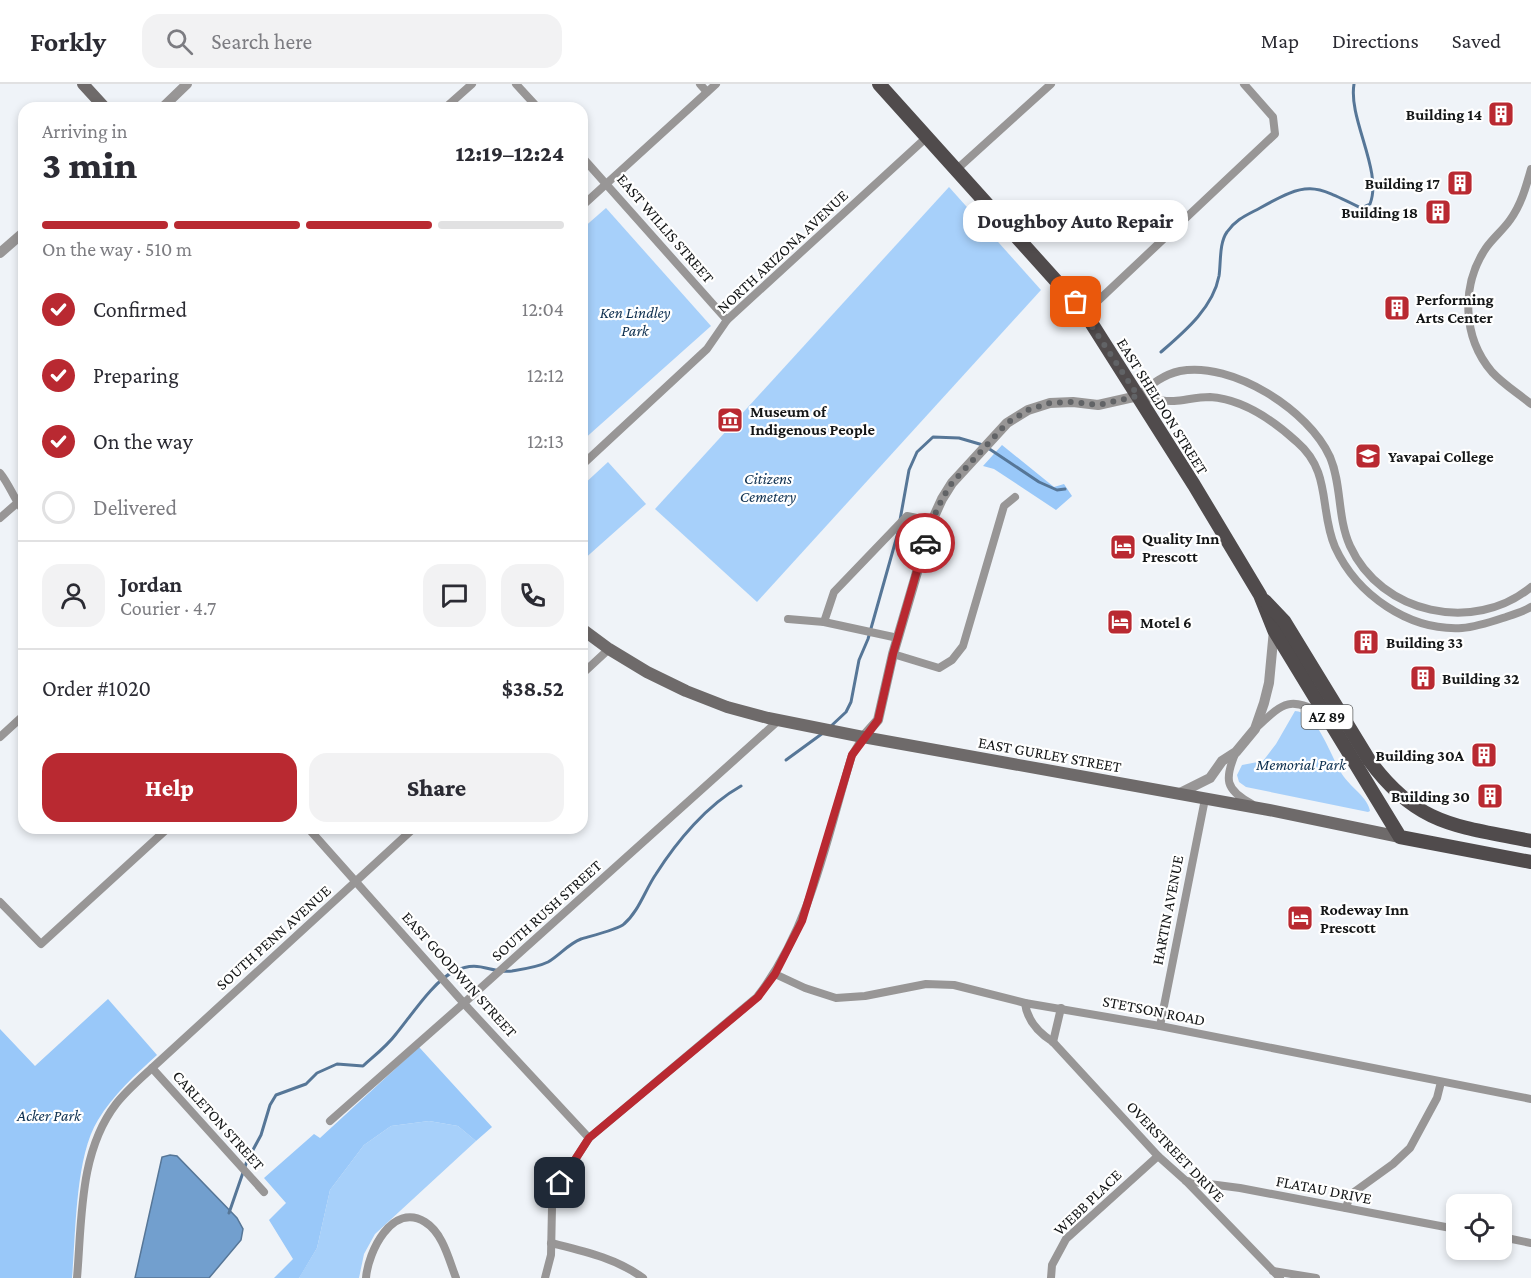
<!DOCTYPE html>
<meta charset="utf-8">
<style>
:root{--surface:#fff;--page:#f2f2f3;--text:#2b2b33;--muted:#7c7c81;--line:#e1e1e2;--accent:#b92931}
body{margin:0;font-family:"Crimson Pro",serif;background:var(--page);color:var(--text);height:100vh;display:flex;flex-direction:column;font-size:22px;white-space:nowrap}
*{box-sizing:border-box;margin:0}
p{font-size:20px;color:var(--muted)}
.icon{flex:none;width:33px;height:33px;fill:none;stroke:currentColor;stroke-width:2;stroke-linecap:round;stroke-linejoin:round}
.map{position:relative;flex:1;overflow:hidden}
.side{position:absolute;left:18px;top:18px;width:570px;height:732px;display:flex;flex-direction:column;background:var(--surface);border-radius:18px;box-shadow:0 3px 9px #0003}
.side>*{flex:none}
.controls{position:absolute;left:1446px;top:1110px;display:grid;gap:12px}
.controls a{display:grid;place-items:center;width:66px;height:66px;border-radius:12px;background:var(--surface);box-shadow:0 3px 9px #0003;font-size:30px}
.pin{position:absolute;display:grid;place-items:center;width:51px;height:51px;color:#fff;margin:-26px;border-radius:12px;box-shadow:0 3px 9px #0006}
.courier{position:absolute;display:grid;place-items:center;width:60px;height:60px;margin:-30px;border:4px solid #b92931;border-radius:50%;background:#fff;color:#222;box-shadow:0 2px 8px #0007}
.bubble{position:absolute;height:42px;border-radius:18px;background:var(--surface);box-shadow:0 3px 9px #0003;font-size:20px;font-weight:800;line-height:42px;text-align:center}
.overview em{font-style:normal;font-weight:800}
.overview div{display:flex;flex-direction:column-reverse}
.overview{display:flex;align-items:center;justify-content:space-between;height:102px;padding:0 24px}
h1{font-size:39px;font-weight:800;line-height:45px}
.bar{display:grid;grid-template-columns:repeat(4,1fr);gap:9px 6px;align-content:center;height:72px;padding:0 24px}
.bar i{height:8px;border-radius:4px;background:var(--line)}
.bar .current{background:var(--accent)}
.bar p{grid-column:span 4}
.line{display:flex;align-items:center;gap:15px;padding:0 24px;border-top:2px solid var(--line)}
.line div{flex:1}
.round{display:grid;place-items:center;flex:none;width:63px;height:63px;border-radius:18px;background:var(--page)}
ol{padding:0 24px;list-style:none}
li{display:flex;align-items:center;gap:18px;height:66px}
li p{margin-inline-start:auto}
li .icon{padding:6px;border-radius:50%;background:var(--accent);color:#fff;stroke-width:4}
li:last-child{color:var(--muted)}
li i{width:33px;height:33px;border:3px solid var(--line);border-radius:50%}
.action{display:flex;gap:12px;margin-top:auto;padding:12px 24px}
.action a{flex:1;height:69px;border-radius:18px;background:var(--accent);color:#fff;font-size:24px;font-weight:800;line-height:69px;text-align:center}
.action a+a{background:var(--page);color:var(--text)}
header{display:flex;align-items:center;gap:36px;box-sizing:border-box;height:84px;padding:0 30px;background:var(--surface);border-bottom:2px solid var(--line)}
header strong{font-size:28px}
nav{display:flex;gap:33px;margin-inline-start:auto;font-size:21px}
.search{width:420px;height:54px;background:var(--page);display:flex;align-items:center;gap:15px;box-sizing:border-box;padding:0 21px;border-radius:18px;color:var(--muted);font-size:22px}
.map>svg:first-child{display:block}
</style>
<header>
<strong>Forkly</strong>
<div class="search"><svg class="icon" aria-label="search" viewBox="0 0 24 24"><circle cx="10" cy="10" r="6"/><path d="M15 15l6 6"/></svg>Search here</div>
<nav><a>Map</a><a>Directions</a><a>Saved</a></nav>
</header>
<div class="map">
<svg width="1531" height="1194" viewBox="0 0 1531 1194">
<rect width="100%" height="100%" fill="#eff3f8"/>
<!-- green -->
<g fill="#a7d0fa">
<path d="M949 103 1041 206 757 518 655 425Z"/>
<path d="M606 124 711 242 582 357V145Z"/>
<path d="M608 378 646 420 582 477V402Z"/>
<path d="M1295 627C1319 628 1332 678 1344 693 1352 704 1368 714 1370 727L1368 728 1246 703 1239 698 1237 691 1242 681 1263 677 1276 660Z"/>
<path d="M429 1037 458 1042 476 1057 375 1150 364 1170 359 1194H299L317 1164 330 1106 364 1061 391 1042Z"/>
</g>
<!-- forest -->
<g fill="#99c8f9">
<path d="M1002 361 1054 403 1064 400 1072 412 1056 426 994 385 983 382Z"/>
<path d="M108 915 157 971C136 990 113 1011 98 1036 75 1073 76 1149 72 1194H0V945L35 982Z"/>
<path d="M419 963 492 1043 476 1057 458 1042 429 1037 391 1042 364 1061 330 1106 317 1164 301 1191 299 1194H274L293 1175 269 1136 286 1119 264 1094 314 1050 320 1054Z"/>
</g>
<!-- water -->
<path fill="#729fce" stroke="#567697" stroke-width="1.5" d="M170 1071 177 1072 237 1134 243 1145 241 1156 209 1194H135L162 1073Z"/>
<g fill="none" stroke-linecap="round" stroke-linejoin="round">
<!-- stream -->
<g stroke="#567697" stroke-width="3">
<path d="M1161 268C1184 248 1213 224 1219 192 1221 179 1219 159 1227 148 1236 135 1247 131 1260 124 1308 97 1313 100 1361 124L1370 120C1383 87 1348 35 1354 0"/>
<path d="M988 364 1039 398 1057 406 1065 405"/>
<path d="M900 436 909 386 917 368 933 353 959 354 983 361"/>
<path d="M830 643 846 628 851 618 859 576 868 555 899 445"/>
<path d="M786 676 823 649"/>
<path d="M229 1129 247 1077 261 1051 270 1021 276 1011 306 1000 317 989 337 980 363 982C374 972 387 962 396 950 411 932 434 896 455 887 480 875 490 890 512 887 524 885 538 883 548 878 560 871 568 860 581 855 591 852 619 845 624 840 639 827 645 806 656 790 677 757 707 721 741 702"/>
</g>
<!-- minor -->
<g stroke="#989696" stroke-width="8">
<path d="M516 0 538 24"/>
<path d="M700 0 707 8"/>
<path d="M445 24 472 0"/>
<path d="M582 73 727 236"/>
<path d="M1531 85C1526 103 1521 121 1510 136 1503 146 1493 154 1486 164 1461 201 1462 253 1492 288 1504 301 1518 309 1531 320"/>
<path d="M956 86 1051 0"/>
<path d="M582 122 716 0"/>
<path d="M1085 229 1275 50 1273 33 1244 0"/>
<path d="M1138 312C1151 301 1162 291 1180 287 1232 277 1309 326 1330 373 1342 401 1337 433 1350 462 1381 530 1474 550 1531 503"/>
<path d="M1138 312C1149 314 1163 318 1174 317 1186 316 1197 313 1210 313 1243 315 1274 337 1297 358 1332 388 1319 426 1335 463 1357 511 1409 547 1462 544 1477 543 1491 538 1506 533 1514 530 1523 528 1531 523"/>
<path d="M582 381 707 265 727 236 927 53"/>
<path d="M0 389C10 401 14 416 24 427"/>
<path d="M0 434 24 413"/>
<path d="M788 535 824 538 898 554"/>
<path d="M824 538 834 508 907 432 932 437"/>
<path d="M893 570 939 584 952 576 963 562 1004 422 1015 413"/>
<path d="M582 590 609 565"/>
<path d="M1256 644C1283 619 1289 611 1324 631"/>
<path d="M0 653 24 631"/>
<path d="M1236 668C1224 695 1225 706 1252 720"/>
<path d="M308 744 469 925 589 1054"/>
<path d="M0 818 41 860 168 744"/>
<path d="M775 890 805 904 836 914 865 912 926 900 954 901 1025 919 1160 942 1531 1015"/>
<path d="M1025 919C1027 937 1039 949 1053 958L1158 1072 1186 1097 1280 1194"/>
<path d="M1160 942 1205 715"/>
<path d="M1053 958 1061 924"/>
<path d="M152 984 264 1108"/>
<path d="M330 1037 464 919 779 636"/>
<path d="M1186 1097 1240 1104 1456 1145"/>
<path d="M1346 1124 1350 1111 1393 1080 1410 1064 1437 1014 1441 998"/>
<path d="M1502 1153 1531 1159"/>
<path d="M551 1159C583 1167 616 1174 643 1194"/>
<path d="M1273 1187 1316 1194"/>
<path d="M77 1194C82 1136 79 1068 116 1020 126 1007 140 995 152 984L414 744"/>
<path d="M366 1194C368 1168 392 1118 425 1138 443 1149 449 1176 456 1194"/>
<path d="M545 1194 551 1171 552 1123 560 1099 589 1054 757 913C811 843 827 754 852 671L863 653"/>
<path d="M1051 1194 1052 1181 1066 1155 1158 1072"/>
</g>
<!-- tertiary -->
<g stroke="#989696" stroke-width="10">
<path d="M162 24 187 0"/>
<path d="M0 169 24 148"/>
<path d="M863 653 878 636 893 570 932 437 942 415 952 399 1007 339 1028 326 1050 319 1073 318 1098 321 1138 312"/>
<path d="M1178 710 1210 694 1222 677 1236 668 1255 645 1264 619 1269 599 1274 546"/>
</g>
<!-- secondary -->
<g stroke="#6e6a6a" stroke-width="12">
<path d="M83 0 105 24"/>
<path d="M582 545 609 565 647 588 686 607 727 623 768 634 863 653 1269 726 1400 753"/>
</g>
<!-- primary -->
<g stroke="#504b4c" stroke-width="14">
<path d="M879 0 1085 229 1194 401 1260 511 1274 546 1400 753 1531 778"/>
<path d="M1265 517 1284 537 1369 676C1417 742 1457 742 1531 757"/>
</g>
</g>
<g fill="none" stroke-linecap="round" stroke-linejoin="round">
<!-- done -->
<path stroke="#616366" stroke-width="6" stroke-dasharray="0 10.8" d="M925 459 932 437 942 415 952 399 1007 339 1028 326 1050 319 1073 318 1098 321 1138 312 1076 218"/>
<!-- route -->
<path stroke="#b92931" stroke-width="8" d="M560 1099 589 1054 758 913 775 890 802 837 852 671 878 636 893 570 925 459"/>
</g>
<!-- icons -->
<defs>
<symbol id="building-square" viewBox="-11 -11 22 22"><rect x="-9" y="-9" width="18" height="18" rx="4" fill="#b92931" stroke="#fff"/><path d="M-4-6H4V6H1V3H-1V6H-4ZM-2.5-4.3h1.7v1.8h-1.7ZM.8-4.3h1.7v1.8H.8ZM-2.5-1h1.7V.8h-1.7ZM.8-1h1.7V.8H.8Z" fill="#fff"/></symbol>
<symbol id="museum-square" viewBox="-11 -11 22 22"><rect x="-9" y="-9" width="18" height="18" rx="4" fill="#b92931" stroke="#fff"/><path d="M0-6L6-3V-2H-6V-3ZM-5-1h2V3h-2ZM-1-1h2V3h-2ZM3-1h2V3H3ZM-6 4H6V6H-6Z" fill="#fff"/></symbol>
<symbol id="university-square" viewBox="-11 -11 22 22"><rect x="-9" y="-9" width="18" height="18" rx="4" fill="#b92931" stroke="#fff"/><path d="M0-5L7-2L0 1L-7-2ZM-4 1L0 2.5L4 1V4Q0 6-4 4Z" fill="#fff"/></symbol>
<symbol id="hotel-square" viewBox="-11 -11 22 22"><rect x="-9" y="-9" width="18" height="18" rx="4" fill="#b92931" stroke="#fff"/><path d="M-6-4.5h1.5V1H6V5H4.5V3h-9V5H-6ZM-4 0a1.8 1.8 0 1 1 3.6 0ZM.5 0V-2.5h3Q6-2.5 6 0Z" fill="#fff"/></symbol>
</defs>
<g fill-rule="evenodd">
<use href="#building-square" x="1486" y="15" width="30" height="30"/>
<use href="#building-square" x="1445" y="84" width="30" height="30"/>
<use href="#building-square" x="1423" y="113" width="30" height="30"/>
<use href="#building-square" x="1382" y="209" width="30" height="30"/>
<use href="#museum-square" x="715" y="321" width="30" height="30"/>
<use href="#university-square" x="1353" y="357" width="30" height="30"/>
<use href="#hotel-square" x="1108" y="448" width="30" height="30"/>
<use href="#hotel-square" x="1105" y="523" width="30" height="30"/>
<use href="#building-square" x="1351" y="543" width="30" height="30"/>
<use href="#building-square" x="1408" y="579" width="30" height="30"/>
<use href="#building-square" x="1469" y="656" width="30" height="30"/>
<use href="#building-square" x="1475" y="697" width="30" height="30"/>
<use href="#hotel-square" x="1285" y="819" width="30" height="30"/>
</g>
<g text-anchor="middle" stroke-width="4.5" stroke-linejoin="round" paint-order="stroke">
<!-- shield labels -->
<rect fill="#fff" stroke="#5a5c5d" stroke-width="1.5" x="1301.5" y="621" width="51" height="24" rx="4.5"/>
<g font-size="15" font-weight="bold" fill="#141617">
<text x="1327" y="638">AZ 89</text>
</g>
<!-- poi labels -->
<g font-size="16" font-weight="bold" fill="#141617" stroke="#fff" text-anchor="start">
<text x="1482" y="36" text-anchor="end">Building 14</text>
<text x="1440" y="105" text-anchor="end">Building 17</text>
<text x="1418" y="134" text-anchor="end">Building 18</text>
<text x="1416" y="221">Performing<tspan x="1416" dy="18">Arts Center</tspan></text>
<text x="750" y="333">Museum of<tspan x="750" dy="18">Indigenous People</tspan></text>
<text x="1388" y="378">Yavapai College</text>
<text x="1142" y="460">Quality Inn<tspan x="1142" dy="18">Prescott</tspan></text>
<text x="1140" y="544">Motel 6</text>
<text x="1386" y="564">Building 33</text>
<text x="1442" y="600">Building 32</text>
<text x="1464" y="677" text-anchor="end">Building 30A</text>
<text x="1470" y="718" text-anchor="end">Building 30</text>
<text x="1320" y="831">Rodeway Inn<tspan x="1320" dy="18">Prescott</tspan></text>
</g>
<!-- street labels -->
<g font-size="16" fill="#141617" stroke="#fff">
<text transform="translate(666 144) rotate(49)" y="6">EAST WILLIS STREET</text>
<text transform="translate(782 167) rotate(-43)" y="6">NORTH ARIZONA AVENUE</text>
<text transform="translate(1163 322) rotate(58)" y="6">EAST SHELDON STREET</text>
<text transform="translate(1050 670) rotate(10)" y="6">EAST GURLEY STREET</text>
<text transform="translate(546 826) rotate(-42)" y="6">SOUTH RUSH STREET</text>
<text transform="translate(1167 826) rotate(-79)" y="6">HARTIN AVENUE</text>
<text transform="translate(273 853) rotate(-42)" y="6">SOUTH PENN AVENUE</text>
<text transform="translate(460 890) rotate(48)" y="6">EAST GOODWIN STREET</text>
<text transform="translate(1154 926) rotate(11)" y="6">STETSON ROAD</text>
<text transform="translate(219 1036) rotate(48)" y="6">CARLETON STREET</text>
<text transform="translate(1176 1067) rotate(46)" y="6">OVERSTREET DRIVE</text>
<text transform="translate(1324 1105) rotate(11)" y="6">FLATAU DRIVE</text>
<text transform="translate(1087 1118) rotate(-44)" y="6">WEBB PLACE</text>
</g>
<!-- park labels -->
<g font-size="16" font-style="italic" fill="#0e3050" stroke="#fff">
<text x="635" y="234">Ken Lindley<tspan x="635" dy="18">Park</tspan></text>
<text x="768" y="400">Citizens<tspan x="768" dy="18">Cemetery</tspan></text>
<text x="1301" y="686">Memorial Park</text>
<text x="49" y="1037">Acker Park</text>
</g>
</g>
</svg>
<div class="controls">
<a><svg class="icon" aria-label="locate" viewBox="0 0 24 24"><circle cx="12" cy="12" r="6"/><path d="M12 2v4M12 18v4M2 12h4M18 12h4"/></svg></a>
</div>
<div class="pin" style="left:1076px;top:218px;background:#ea580c"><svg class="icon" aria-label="bag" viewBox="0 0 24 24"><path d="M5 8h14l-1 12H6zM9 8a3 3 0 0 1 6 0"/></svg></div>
<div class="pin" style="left:560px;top:1099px;background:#1f2937"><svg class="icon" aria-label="home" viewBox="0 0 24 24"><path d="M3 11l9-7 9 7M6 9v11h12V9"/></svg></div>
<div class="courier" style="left:925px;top:459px"><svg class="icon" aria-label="car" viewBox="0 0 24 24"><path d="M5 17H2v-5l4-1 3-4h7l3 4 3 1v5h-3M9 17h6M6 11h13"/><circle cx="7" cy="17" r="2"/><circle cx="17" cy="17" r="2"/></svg></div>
<div class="bubble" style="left:963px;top:116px;width:225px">Doughboy Auto Repair</div>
<section class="side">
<div class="overview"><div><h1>3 min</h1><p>Arriving in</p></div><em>12:19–12:24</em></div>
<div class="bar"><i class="current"></i><i class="current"></i><i class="current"></i><i></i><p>On the way · 510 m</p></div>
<ol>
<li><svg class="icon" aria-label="check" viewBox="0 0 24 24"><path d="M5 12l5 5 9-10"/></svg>Confirmed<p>12:04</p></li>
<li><svg class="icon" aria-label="check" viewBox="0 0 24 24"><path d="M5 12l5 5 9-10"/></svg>Preparing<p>12:12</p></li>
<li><svg class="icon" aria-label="check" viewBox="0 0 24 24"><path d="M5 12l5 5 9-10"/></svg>On the way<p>12:13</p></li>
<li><i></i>Delivered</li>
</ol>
<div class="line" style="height:108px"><a class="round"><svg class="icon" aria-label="person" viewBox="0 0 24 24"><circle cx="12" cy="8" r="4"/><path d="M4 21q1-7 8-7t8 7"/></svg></a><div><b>Jordan</b><p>Courier · 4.7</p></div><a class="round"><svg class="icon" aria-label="chat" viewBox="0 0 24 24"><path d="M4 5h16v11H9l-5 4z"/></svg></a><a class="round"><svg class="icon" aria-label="phone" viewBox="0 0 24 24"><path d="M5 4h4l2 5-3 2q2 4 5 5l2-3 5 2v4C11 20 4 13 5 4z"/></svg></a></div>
<div class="line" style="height:78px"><div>Order #1020</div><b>$38.52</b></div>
<div class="action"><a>Help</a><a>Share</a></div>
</section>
</div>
